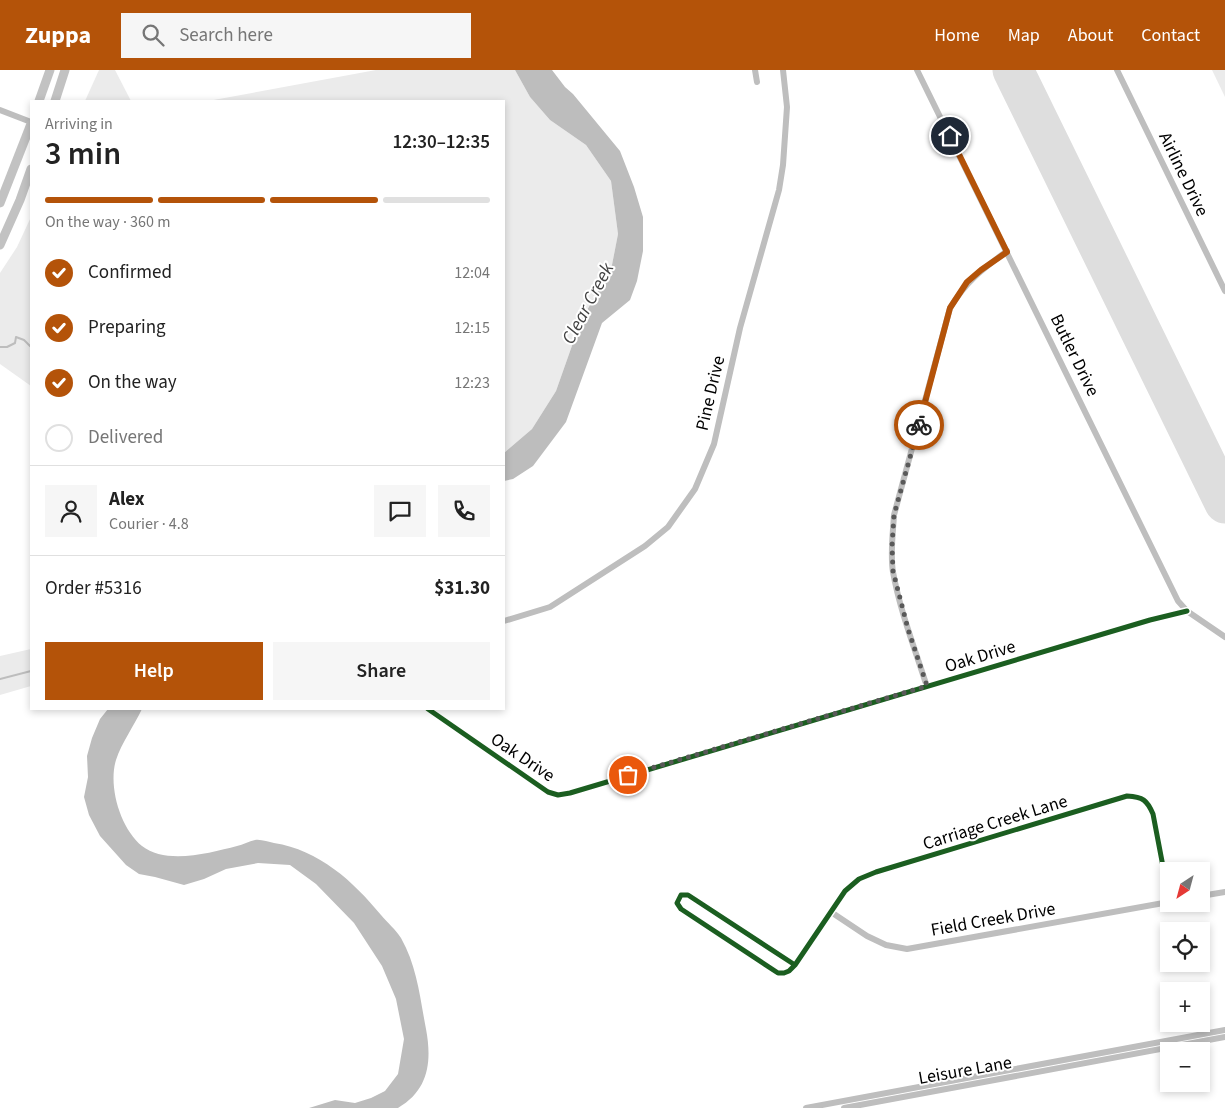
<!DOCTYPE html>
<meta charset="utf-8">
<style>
:root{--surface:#fff;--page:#f6f6f6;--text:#222;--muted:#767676;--line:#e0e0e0;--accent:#b45309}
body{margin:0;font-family:"Source Sans 3",sans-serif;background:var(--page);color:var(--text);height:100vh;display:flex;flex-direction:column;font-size:19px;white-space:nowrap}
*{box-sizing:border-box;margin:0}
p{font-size:16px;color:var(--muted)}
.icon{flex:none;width:28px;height:28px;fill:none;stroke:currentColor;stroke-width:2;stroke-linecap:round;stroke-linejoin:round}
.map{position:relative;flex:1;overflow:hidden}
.drawer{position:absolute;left:30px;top:30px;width:475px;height:610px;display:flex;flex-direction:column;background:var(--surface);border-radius:0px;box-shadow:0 2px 8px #0003}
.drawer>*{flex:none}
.needle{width:32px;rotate:216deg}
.buttons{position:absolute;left:1160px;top:792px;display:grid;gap:10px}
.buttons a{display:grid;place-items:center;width:50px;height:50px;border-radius:0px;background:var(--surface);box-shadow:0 2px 8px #0003;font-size:25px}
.pin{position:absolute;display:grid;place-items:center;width:42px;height:42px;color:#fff;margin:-21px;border:2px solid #fff;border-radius:50%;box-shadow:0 1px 5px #0007}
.courier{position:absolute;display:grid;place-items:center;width:50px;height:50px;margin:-25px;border:4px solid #b45309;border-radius:50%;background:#fff;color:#222;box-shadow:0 1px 6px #0007}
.head em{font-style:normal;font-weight:600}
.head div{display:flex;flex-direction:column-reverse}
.head{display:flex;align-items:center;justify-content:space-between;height:85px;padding:0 15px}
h1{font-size:32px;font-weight:600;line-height:38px}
.bar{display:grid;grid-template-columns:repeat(4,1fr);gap:8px 5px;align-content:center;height:60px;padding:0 15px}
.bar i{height:6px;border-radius:4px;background:var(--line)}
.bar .selected{background:var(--accent)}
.bar p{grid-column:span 4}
.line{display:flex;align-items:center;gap:12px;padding:0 15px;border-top:1px solid var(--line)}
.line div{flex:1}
.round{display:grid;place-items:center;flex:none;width:52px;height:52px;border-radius:0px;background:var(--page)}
ol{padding:0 15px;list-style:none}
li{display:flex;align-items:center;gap:15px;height:55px}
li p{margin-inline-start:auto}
li .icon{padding:5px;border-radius:50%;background:var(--accent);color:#fff;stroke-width:4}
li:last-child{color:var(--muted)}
li i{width:28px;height:28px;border:2px solid var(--line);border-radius:50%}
.cta{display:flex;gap:10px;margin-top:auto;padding:10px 15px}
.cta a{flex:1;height:58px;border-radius:0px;background:var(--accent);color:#fff;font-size:20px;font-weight:600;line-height:58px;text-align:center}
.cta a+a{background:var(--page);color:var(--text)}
header{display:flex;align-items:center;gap:30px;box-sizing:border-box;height:70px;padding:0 25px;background:var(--accent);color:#fff}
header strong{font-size:24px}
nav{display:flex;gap:28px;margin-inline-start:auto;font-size:18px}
.search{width:350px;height:45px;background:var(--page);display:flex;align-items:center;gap:12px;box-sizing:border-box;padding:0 18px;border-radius:0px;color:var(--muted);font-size:19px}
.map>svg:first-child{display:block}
</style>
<header>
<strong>Zuppa</strong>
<div class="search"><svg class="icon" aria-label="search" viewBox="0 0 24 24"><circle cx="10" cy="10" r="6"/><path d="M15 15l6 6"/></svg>Search here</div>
<nav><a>Home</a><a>Map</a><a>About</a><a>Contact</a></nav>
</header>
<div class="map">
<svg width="1225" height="1038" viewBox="0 0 1225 1038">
<rect width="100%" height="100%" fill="#fff"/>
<!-- green -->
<g fill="#ebebeb">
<path d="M99 0H115L131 31H85Z"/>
<path d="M376 0H515L530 27 550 50 586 75 611 111 618 164 612 195 580 253 556 321 532 359 504 383V31H208Z"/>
<path d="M1212 0H1225V27Z"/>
<path d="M31 147V316L0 294V203L17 177Z"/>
<path d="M31 579V616L0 625V586Z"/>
</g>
<!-- water -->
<g fill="#bdbdbd">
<path d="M515 0H552L565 17 573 24 620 81 634 117 643 147V181L637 211 630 230 602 253 566 352 533 396 513 409 504 411V383L532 359 556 321 580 253 612 195 618 164 611 111 586 75 550 50 530 27Z"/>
<path d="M108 639H142C134 656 122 672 116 690 108 716 120 758 142 776 166 795 210 783 237 776 243 775 249 771 255 770 261 769 268 772 274 773 319 780 353 811 381 845 387 852 396 860 401 868 417 896 420 928 426 959 432 991 429 1020 398 1038H309L335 1030 355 1033 371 1028 385 1021 398 1004 404 969 396 929 382 896 354 853 316 814 290 795 258 793 226 799 204 809 184 815 155 807 139 804 126 795 100 766 89 745 84 727 88 707 87 686 92 668 100 649Z"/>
</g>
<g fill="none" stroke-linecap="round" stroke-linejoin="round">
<!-- stream -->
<g stroke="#bdbdbd" stroke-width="2">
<path d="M0 277H7L15 273 16 267 24 270 31 277"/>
<path d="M0 609 31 601"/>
</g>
<!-- runway -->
<path stroke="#dedede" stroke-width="41" d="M1013 0 1225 433"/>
<!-- street -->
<g stroke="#bebebe" stroke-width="6">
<path d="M755 0 757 12"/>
<path d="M917 0 1178 531 1187 541 1225 567"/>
<path d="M1117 0 1225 221"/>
<path d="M0 40 31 52"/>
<path d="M504 551 550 537 645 476 668 457 695 419 714 374 740 258 779 120 783 95 787 37 783 0"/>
<path d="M927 617C915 579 900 541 893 502 890 484 893 463 894 445L950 238C966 211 983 199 1007 181"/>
<path d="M428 639 548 722 558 725 570 723 1150 550 1187 541"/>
<path d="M1201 826 1225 822"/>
<path d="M831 842 867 866 886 875 907 879 1169 832"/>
<path d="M795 895 688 825H681L677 833 681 839 778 903H784L789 901 795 895 845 821 859 809 876 802 1127 726C1143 727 1147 730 1153 744L1169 828"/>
<path d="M806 1038 1225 960"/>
<path d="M844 1038 1225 967"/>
</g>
<!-- secondary -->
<g stroke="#c2c2c2" stroke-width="9">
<path d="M39 31 50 0"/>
<path d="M55 31 65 0"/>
<path d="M0 133 31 54"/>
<path d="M0 175 20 130 31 99"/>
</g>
<defs>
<g id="cycleway">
<path d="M428 639 548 722 558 725 570 723 1150 550 1187 541"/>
<path d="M795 895 688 825H681L677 833 681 839 778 903H784L789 901 795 895 845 821 859 809 876 802 1127 726C1143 727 1147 730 1153 744L1169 828"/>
</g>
</defs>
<!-- cycleway casing -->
<use href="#cycleway" stroke="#fff" stroke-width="8"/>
<!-- cycleway -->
<use href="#cycleway" stroke="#1b5e20" stroke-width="5"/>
</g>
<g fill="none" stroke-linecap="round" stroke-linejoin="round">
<!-- done -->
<path stroke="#595959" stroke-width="5" stroke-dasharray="0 9" d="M628 705 927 616 908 559 893 501 892 476 894 445 919 355"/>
<!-- route -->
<path stroke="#b45309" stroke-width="6" d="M919 355 950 238 967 212 981 200 1007 182 950 66"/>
</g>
<g text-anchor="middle" stroke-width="4" stroke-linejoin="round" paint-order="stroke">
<!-- street labels -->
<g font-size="18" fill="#000" stroke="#fff">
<text transform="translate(1184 104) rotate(64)" y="6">Airline Drive</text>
<text transform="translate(1075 285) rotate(64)" y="6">Butler Drive</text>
<text transform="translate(710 323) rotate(-77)" y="6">Pine Drive</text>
<text transform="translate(980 586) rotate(-17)" y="6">Oak Drive</text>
<text transform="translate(523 687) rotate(34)" y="6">Oak Drive</text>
<text transform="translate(995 752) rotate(-17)" y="6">Carriage Creek Lane</text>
<text transform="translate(993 849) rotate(-10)" y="6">Field Creek Drive</text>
<text transform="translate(965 1000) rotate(-10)" y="6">Leisure Lane</text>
</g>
<!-- water labels -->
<g font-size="19" font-style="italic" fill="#424242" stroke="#fff">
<text transform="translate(587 233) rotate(-62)" y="7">Clear Creek</text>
</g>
</g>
</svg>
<div class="buttons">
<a><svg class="needle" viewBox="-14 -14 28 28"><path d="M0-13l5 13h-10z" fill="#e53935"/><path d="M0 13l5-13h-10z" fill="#767676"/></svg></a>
<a><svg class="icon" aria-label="locate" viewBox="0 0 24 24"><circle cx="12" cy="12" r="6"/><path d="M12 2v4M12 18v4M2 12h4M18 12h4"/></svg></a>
<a>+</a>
<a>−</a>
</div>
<div class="pin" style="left:628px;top:705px;background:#ea580c"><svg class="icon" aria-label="bag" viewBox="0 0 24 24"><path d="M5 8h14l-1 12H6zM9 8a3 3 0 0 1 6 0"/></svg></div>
<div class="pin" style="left:950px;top:66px;background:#1f2937"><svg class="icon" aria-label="home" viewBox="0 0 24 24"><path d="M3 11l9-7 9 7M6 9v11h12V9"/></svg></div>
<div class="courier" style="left:919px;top:355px"><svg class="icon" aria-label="bike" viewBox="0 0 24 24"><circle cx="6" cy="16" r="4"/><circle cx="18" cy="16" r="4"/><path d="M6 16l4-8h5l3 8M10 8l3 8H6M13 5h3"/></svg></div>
<section class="drawer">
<div class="head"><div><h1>3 min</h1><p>Arriving in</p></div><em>12:30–12:35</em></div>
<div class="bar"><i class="selected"></i><i class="selected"></i><i class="selected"></i><i></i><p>On the way · 360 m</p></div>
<ol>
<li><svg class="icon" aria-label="check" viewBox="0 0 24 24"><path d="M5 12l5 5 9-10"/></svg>Confirmed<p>12:04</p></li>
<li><svg class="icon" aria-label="check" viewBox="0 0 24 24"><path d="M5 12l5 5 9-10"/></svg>Preparing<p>12:15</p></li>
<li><svg class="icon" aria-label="check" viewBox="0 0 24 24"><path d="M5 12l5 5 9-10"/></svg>On the way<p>12:23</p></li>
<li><i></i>Delivered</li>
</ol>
<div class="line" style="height:90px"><a class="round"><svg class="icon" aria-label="person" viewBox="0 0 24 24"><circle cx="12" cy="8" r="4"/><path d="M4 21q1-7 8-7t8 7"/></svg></a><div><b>Alex</b><p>Courier · 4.8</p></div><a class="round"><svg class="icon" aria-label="chat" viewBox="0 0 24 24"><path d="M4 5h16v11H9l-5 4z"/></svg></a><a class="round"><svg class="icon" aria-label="phone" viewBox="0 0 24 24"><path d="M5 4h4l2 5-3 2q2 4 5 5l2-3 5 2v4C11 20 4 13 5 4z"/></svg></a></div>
<div class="line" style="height:65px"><div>Order #5316</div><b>$31.30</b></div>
<div class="cta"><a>Help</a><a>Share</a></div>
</section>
</div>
